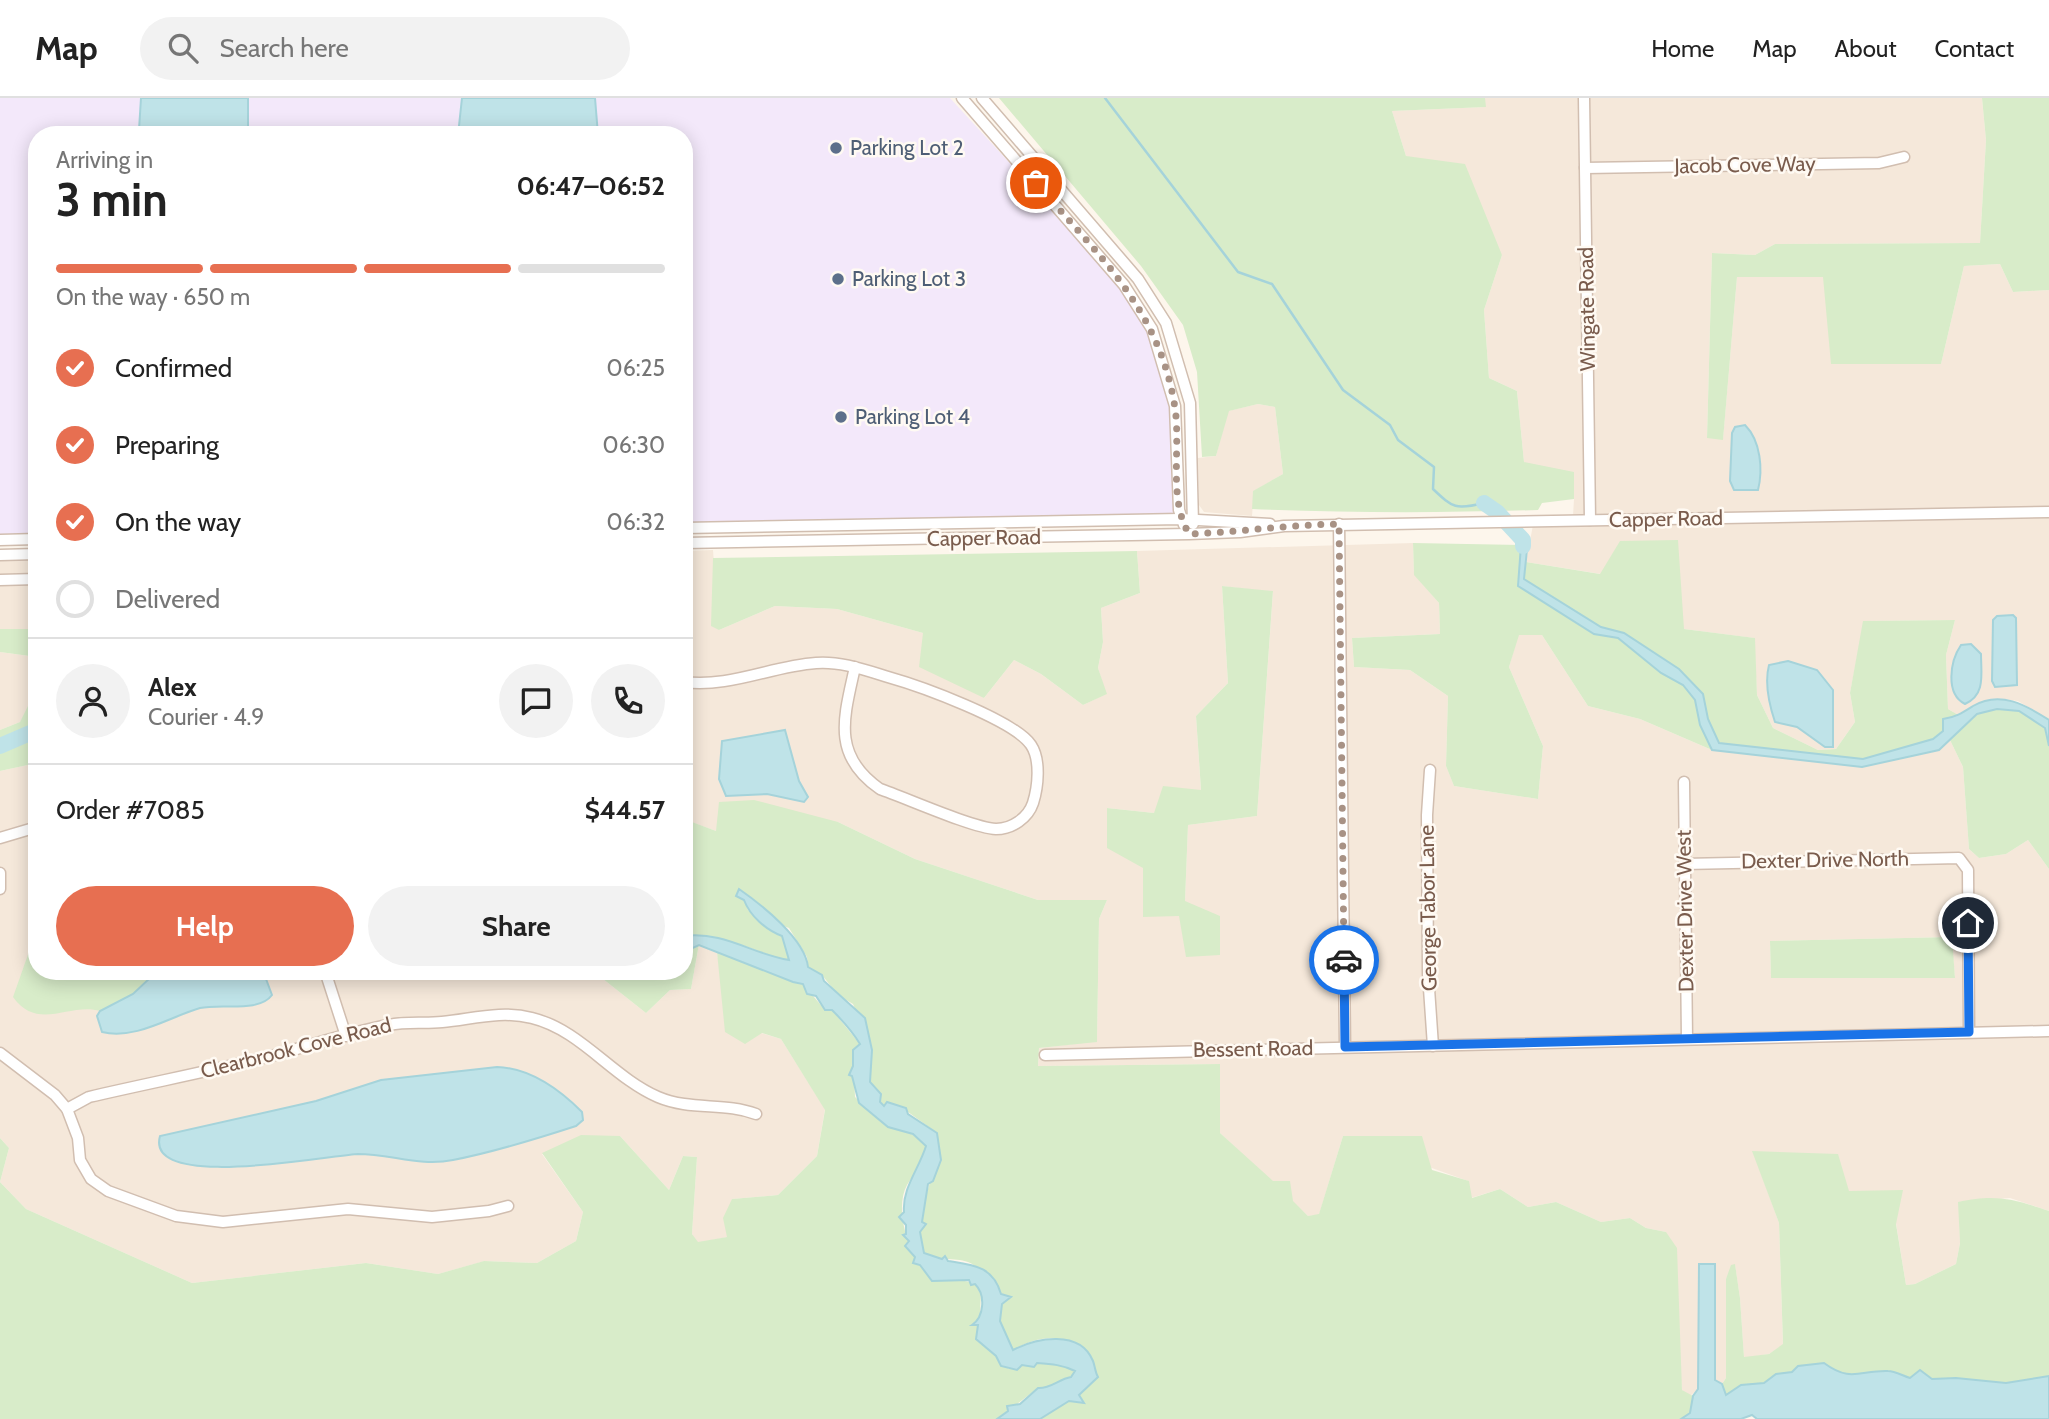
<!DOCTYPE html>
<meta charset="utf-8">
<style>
:root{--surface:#fff;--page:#f2f2f2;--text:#222;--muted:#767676;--line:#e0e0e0;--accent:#e76f51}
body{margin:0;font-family:Cabin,sans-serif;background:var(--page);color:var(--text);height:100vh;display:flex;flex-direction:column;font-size:26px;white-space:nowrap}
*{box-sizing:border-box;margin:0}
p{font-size:23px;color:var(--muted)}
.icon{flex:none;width:38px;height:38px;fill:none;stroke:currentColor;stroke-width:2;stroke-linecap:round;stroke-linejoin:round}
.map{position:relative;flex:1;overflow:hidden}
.sheet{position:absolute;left:28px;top:28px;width:665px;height:854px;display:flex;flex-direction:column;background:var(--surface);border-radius:28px;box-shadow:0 4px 18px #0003}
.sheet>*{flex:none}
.pin{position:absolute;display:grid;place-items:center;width:60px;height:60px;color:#fff;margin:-30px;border:4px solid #fff;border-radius:50%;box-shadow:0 2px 7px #0007}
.courier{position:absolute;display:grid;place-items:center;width:70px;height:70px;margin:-35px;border:5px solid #1a73e8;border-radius:50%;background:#fff;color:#222;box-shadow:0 2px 9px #0007}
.overview em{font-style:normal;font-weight:800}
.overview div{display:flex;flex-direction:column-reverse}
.overview{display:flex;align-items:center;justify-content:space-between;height:119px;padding:0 28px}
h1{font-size:46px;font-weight:800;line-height:52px}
.bar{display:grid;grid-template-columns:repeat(4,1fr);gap:10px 7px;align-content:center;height:84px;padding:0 28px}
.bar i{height:9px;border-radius:5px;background:var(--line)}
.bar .selected{background:var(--accent)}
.bar p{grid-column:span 4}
.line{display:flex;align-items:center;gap:18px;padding:0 28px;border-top:2px solid var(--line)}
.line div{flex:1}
.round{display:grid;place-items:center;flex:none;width:74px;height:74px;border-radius:37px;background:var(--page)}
ol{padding:0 28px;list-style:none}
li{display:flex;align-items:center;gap:21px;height:77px}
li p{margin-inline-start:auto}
li .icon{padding:7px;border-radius:50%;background:var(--accent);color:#fff;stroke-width:4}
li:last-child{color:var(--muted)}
li i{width:38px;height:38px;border:4px solid var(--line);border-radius:50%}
.cta{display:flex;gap:14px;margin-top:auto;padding:14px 28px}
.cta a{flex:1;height:80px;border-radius:42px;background:var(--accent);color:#fff;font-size:28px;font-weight:800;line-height:80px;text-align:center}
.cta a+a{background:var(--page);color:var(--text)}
header{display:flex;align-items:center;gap:42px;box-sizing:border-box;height:98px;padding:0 35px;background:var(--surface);border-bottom:2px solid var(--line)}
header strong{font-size:33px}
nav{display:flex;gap:38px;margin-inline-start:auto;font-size:24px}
.search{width:490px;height:63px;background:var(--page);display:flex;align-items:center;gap:18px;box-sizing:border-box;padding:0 24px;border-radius:38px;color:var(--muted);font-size:26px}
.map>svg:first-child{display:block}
</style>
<header>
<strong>Map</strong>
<div class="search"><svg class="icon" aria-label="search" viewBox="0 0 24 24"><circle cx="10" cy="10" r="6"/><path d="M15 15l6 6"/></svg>Search here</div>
<nav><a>Home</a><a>Map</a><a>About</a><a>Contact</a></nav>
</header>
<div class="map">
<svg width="2049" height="1321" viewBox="0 0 2049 1321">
<rect width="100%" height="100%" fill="#fdf6ec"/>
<!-- residential -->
<g fill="#f5e8da" fill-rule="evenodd">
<path d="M1485 0H1982L1986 42 1980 145 1775 146 1755 157 1712 155 1707 339 1723 341 1737 179H1823L1941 266 1964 168 2000 166 2013 194 2049 192V409L1573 418 1574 401 1524 364 1517 293 1489 280 1484 212 1502 157 1406 58 1392 13 1485 9Z"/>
<path d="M1258 306 1275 309 1283 376 1254 393 1252 418 1204 414 1199 407 1198 360 1216 358 1228 313Z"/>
<path d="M2049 420V622L2018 603 2003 601 1975 607 1960 618 1948 611 1946 557 1955 522 1864 523 1850 595 1855 624 1836 651 1818 652 1773 630 1757 597 1754 540 1684 531 1601 476 1526 464 1533 427Z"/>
<path d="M1413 445 1414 476 1439 505 1440 536 1352 540 1354 569 1410 572 1448 598 1446 668 1454 688 1538 701 1543 648 1509 569 1518 537H1542L1588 608 1640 621 1712 652H1938L1950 642 1963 669 1969 751 1979 760 2006 756 2028 742 2049 771V1113L2010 1100 1959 1104 1960 1145 1956 1166 1915 1186 1906 1187 1896 1125 1849 1093 1753 1053 1779 1125 1783 1247 1769 1256 1744 1260 1740 1200 1735 1167 1726 1181V1280L1722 1286 1715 1282V1167L1699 1166 1698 1291 1689 1299 1682 1292 1666 1134 1646 1130 1630 1120 1601 1124 1556 1104 1528 1109 1500 1091 1471 1100 1468 1083 1343 1038 1319 1117 1308 1118 1220 1035V966L1038 968 1039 950 1097 943 1099 821 1107 802H1038L915 761 838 724 716 733 691 724V603H684V453L713 452 719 532 775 508 837 511 923 535 984 600 1014 562 1041 576 1083 607 1106 596 1098 570 1103 544 1101 510 1140 495 1137 453ZM1222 488 1273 494 1257 718 1188 727 1185 803 1144 819 1143 770 1107 710 1154 715 1201 693 1196 618 1228 585ZM1951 839 1955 879 1771 880 1770 843Z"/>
<rect x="0" y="461" width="37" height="70"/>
<path d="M0 554 37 559V596L20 624 0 632Z"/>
<path d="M37 665V873H593L646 915 670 892 691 891 699 846 717 854 722 888 761 935 781 941 825 1011 817 1058 778 1097 732 1101 728 1139 697 1145 692 1136 697 1059 683 1058 669 1092 620 1038 542 1056 583 1114 576 1143 537 1165 485 1163 438 1176 366 1165 192 1185 26 1111 0 1084 9 1050 0 1040V673Z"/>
</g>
<!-- education -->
<path fill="#f3e8fa" d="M0 0H950L1133 199 1153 241 1174 311V420L684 429V37H37V441L0 442Z"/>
<!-- green -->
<g fill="#d8ecc9">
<path d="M999 0H1485L1486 9 1392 13 1406 58 1465 66 1502 157 1484 212 1489 280 1517 293 1524 364 1574 374V401L1542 405 1538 412C1442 415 1348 415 1252 411L1253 393 1283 376 1275 309 1258 306 1229 313 1216 358 1202 359 1197 274 1183 227 1141 168Z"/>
<path d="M1982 0H2049V192L2013 194 2000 166 1964 168 1941 266H1831L1823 179H1737L1723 342 1707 340 1712 155 1755 157 1775 146 1980 145 1986 42Z"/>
<path d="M1678 442 1684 531 1755 540 1757 597 1773 630 1818 652 1836 651 1855 624 1850 595 1863 523 1955 522 1946 557 1948 611 1960 618 1944 621 1943 633 1933 641 1863 661 1719 645 1708 621 1703 596 1624 535 1601 529 1524 481 1526 464 1600 476 1620 443Z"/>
<path d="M1413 445 1521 447 1518 488 1594 536 1618 540 1661 575 1683 587 1695 602 1700 627 1712 652 1640 621 1588 608 1542 537H1519L1509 569 1543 648 1538 701 1454 688 1446 668 1448 598 1410 572 1354 569 1352 540 1440 536 1439 505 1414 477Z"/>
<path d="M1137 453 1140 495 1101 510 1103 544 1098 570 1107 596 1083 607 1041 576 1014 562 984 600 919 569 923 535 837 511 775 508 719 532 711 528 713 460Z"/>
<path d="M1222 488 1273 493 1257 718 1188 727 1185 803 1220 818V857L1186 859 1179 818 1143 819V770L1107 750V710L1154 715 1163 688 1201 692 1196 618 1228 585Z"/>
<path d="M0 531H37V559L0 554Z"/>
<path d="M34 596 37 665 0 673V632L20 624Z"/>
<path d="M684 603H691L692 724 716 733 719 704 754 702 838 724 915 761 1038 802H1107L1099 821 1097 944 1039 950 1038 968 1220 966V1035L1273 1083H1290L1293 1103 1308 1118 1319 1116 1343 1038H1422L1432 1072 1469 1083 1472 1100 1500 1091 1528 1109 1556 1104 1601 1124 1630 1120 1646 1130 1666 1134 1677 1150 1682 1292 1693 1298 1690 1315 1681 1321H1040L1069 1303 1084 1304 1079 1297C1083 1289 1093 1276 1093 1267 1093 1261 1088 1259 1084 1255 1059 1234 1039 1238 1013 1252L999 1223 1001 1206 1010 1199C993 1196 986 1171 968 1164 954 1159 937 1164 924 1155 909 1112 942 1079 937 1035L904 1011 884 1008 880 1003 870 984 872 952 853 906 838 897 822 877 808 869 807 859 789 830 778 826 756 803 739 791 748 812 782 838 789 862C754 855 722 833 684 838Z"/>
<path d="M1997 611 2019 613 2045 630 2049 648V771L2028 742 2006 756 1979 760 1969 751 1963 669 1950 642 1978 616Z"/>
<path d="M37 831V873H166L152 878 133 896 100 913C70 904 38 934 13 899Z"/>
<path d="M1952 839 1955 880H1771L1770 843Z"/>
<path d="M699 846 691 891 670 892 646 915 593 873H684V854Z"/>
<path d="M717 854 793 884 803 886 825 912H832L860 946 853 953 855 999 876 1019 913 1037 926 1048C923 1062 914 1076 907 1087 893 1112 910 1167 935 1179 951 1187 967 1176 981 1192L979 1242 1009 1271 1036 1265 1067 1267 1075 1273C1071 1282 1047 1291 1038 1290L997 1321H0V1040L9 1050 0 1084 26 1111 192 1185 366 1165 438 1176 484 1163 537 1165 576 1143 583 1114 542 1055 581 1037 620 1038 669 1092 683 1058 697 1059 692 1136 698 1144 727 1139 723 1120 732 1101 778 1097 817 1058 825 1012 781 941 762 935 745 946 725 934Z"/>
<path d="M1752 1053 1838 1056 1849 1093 1903 1092 1896 1126 1906 1187 1915 1186 1956 1166 1960 1145 1958 1104C1996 1096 2013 1101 2049 1113V1278L2006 1285 1956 1280H1910L1889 1273 1862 1278 1792 1274 1776 1276 1764 1285 1741 1287 1726 1297 1722 1286 1726 1280V1181L1731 1167 1735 1166 1740 1200 1744 1259 1769 1256 1783 1246 1779 1125Z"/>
</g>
<!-- water -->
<g fill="#bfe3e8" stroke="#a5d3da" stroke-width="2">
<path d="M141 0H248V37H143L139 32Z"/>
<path d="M462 0H595L598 37H458Z"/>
<path d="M1745 327C1761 343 1763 372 1758 392H1734L1730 383 1732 335 1735 329Z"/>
<path d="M1511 431H1521L1528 442 1524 481 1601 529 1624 535 1679 571 1703 596 1708 621 1719 645 1863 661 1933 641 1943 633V621C1956 619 1962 615 1973 608 2000 592 2026 607 2049 622V648L2045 630 2019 613 1997 611 1977 616 1939 652 1862 669 1712 652 1700 627 1695 602 1683 587 1661 575 1618 540 1594 536 1518 488 1521 447Z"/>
<path d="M2013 517 2016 520 2017 587 1995 589 1992 583 1993 522 1997 518Z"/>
<path d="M1971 546 1981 556C1981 576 1986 597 1965 606 1945 596 1950 563 1961 547Z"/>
<path d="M1788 563 1817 572 1833 592V649H1825L1797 629 1775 624C1769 606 1764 586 1769 567Z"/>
<path d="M785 632 799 683 808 699 804 704 767 696 726 698 719 681 722 643Z"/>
<path d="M739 791C762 807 805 841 808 869L822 877 824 883 865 920 872 952 870 984 881 996 880 1004 884 1008 887 1004 906 1010 908 1016 937 1035 941 1062 933 1083 928 1086 922 1124 926 1126 920 1134 924 1155 942 1161 945 1158 948 1163C973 1167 993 1168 1001 1196L1011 1199 1002 1206 1000 1223 1013 1252C1036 1240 1080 1231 1093 1263 1095 1268 1095 1274 1098 1279L1079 1297 1084 1305 1069 1303 1040 1321H997L1008 1313 1007 1308 1020 1306 1038 1290C1050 1291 1059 1281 1071 1279L1075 1273C1063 1267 1052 1266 1037 1265L1034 1269 1022 1267 1017 1272 1001 1268 996 1258 976 1241 978 1227H972C984 1219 986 1197 975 1186L971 1187 969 1182 932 1183 920 1167 913 1165 915 1159 905 1148 909 1143 903 1137 906 1136V1127L899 1119 904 1114C902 1090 919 1071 926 1048L913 1036 888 1029 859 1005 852 978 849 977 853 968V952L860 946C852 933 844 924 832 912H825L816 898 807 896 803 886 793 884 699 847 684 854V838C724 833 752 856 789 862L782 838C766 832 750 818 744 802L736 798Z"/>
<path d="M166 873H263L272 897C259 915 221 905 200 910 169 919 136 942 102 934L97 918 100 913 133 896 152 878Z"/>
<path d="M497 969C530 970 559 991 582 1014L583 1022 576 1028C536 1041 495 1054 453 1062 420 1069 391 1056 358 1056 331 1057 144 1094 160 1038L316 1003 381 982Z"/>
<path d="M1699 1166H1715V1282L1722 1286 1726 1297 1741 1287 1764 1285 1776 1276 1792 1274 1798 1268 1824 1265C1851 1285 1860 1272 1888 1273 1895 1273 1903 1278 1910 1280L1920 1272 1932 1281 1956 1280 2006 1285 2049 1278V1321H1757L1752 1317 1741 1321H1681L1690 1315 1693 1298 1698 1291Z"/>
</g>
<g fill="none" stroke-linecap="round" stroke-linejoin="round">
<!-- stream -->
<path stroke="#a5d3da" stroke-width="2.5" d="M1105 0 1238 174 1272 186 1343 292 1390 327 1398 342 1434 369 1433 391C1453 410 1456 412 1484 405"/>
<!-- river -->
<g stroke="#bfe3e8" stroke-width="16">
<path d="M1484 405 1497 414 1523 442V448"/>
<path d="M0 648 37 632"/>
</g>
<defs>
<g id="minor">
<path d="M962 0 1124 187 1152 231 1175 308 1179 412 1184 427"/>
<path d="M982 0 1138 181 1166 225 1190 305 1193 426"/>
<path d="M1584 0 1590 422"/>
<path d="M1585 70 1879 65 1904 59"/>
<path d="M1339 426 1345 949"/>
<path d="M684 430 1180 421 1270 426"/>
<path d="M0 442 37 441"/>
<path d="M684 445 1189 436 1240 434 1284 428 2049 414"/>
<path d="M0 457 37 456"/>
<path d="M0 482 37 481"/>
<path d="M684 584C729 590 772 568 816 565 840 563 865 572 888 579 920 588 1014 622 1031 647 1041 662 1038 689 1033 705 1028 720 1012 731 996 731 973 730 906 700 880 691 831 657 844 619 855 569"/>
<path d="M1430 672 1427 717 1428 876 1433 948"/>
<path d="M1684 684 1687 941"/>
<path d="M0 740 37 729"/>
<path d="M1684 766 1959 760 1968 772 1969 934"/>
<path d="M0 775V791"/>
<path d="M325 873 346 938"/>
<path d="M0 955 55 997 67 1011 78 1040 80 1062 91 1081 108 1093 176 1118 223 1124 348 1111 432 1119 489 1113 508 1108"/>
<path d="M1045 957 2049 933"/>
<path d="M67 1011 89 999C149 985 211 973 271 958 310 948 349 934 389 927 407 923 425 926 442 924 473 921 501 912 532 920 581 932 612 979 658 999 691 1013 724 1004 756 1016"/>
</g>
</defs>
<!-- minor casing -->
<use href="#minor" stroke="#d1beb0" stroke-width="13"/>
<!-- minor -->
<use href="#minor" stroke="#fff" stroke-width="10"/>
</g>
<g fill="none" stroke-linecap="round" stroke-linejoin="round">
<!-- done -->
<path stroke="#a89285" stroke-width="7" stroke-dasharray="0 12.6" d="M1036 85C1098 157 1160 211 1175 310 1181 350 1168 401 1189 436 1239 434 1288 427 1339 426L1344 862"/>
<!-- route -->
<path stroke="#1a73e8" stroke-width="9" d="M1344 862 1345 949 1969 934 1968 825"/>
</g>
<!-- markers -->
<g fill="#5c6f8a" stroke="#fffaf3" stroke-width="2.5">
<circle cx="836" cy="50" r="7"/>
<circle cx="838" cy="181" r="7"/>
<circle cx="841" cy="319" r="7"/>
</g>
<g text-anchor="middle" stroke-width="5" stroke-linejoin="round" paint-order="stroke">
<!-- service labels -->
<g font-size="21" fill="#4e5e75" stroke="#fffaf3" text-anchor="start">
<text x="850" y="57">Parking Lot 2</text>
<text x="852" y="188">Parking Lot 3</text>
<text x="855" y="326">Parking Lot 4</text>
</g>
<!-- street labels -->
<g font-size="21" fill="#7a5c4d" stroke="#fffaf3">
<text transform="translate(1745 67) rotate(-1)" y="7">Jacob Cove Way</text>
<text transform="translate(1587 211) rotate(-91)" y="7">Wingate Road</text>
<text transform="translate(1666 421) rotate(-1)" y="7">Capper Road</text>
<text transform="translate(984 440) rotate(-1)" y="7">Capper Road</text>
<text transform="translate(1825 762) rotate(-1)" y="7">Dexter Drive North</text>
<text transform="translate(1428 810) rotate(-91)" y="7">George Tabor Lane</text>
<text transform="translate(1685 813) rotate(-91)" y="7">Dexter Drive West</text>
<text transform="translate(296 950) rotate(-14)" y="7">Clearbrook Cove Road</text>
<text transform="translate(1253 951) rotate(-1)" y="7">Bessent Road</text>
</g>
</g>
</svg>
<div class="pin" style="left:1036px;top:85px;background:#ea580c"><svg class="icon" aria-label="bag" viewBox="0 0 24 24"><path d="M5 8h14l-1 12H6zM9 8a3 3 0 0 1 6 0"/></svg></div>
<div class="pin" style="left:1968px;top:825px;background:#1f2937"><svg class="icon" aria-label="home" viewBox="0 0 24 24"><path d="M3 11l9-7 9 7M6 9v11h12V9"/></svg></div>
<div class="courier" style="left:1344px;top:862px"><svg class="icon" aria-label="car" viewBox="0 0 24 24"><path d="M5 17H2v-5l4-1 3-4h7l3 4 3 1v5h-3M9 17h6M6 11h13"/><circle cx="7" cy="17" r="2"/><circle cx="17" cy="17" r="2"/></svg></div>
<section class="sheet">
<div class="overview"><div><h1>3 min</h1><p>Arriving in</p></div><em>06:47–06:52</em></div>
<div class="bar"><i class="selected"></i><i class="selected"></i><i class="selected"></i><i></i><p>On the way · 650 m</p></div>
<ol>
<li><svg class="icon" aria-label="check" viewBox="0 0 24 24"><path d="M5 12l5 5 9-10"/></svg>Confirmed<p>06:25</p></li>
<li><svg class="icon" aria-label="check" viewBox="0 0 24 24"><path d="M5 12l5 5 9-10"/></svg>Preparing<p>06:30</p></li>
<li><svg class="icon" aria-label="check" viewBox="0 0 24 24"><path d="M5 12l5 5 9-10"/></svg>On the way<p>06:32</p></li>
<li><i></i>Delivered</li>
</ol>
<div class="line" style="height:126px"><a class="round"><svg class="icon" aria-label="person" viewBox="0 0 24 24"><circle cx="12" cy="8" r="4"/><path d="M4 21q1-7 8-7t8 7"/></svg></a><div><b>Alex</b><p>Courier · 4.9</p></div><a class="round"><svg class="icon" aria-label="chat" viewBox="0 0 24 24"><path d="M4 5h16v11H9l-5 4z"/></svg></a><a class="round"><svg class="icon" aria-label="phone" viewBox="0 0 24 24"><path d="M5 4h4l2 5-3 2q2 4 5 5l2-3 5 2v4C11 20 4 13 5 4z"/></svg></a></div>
<div class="line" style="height:91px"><div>Order #7085</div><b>$44.57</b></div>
<div class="cta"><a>Help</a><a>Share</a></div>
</section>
</div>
